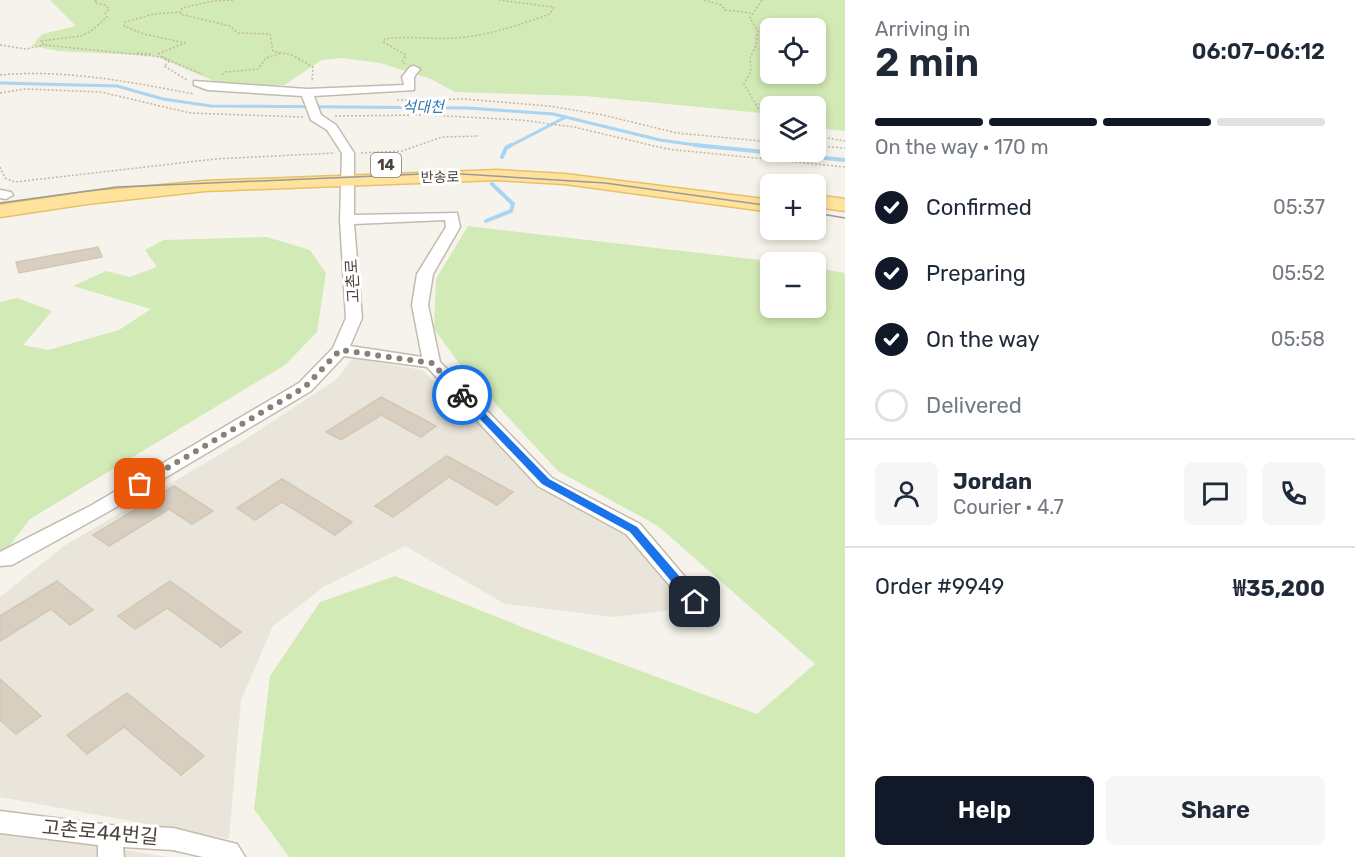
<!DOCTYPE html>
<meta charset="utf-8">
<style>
:root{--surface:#fff;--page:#f6f6f7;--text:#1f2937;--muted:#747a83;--line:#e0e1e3;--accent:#111827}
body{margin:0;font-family:Rubik,"Noto Sans KR",sans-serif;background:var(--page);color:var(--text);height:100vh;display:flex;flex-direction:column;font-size:22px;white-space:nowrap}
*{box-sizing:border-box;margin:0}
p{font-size:20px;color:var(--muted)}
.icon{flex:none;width:33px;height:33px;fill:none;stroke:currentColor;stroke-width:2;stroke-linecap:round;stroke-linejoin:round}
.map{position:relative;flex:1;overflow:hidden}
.sheet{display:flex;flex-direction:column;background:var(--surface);width:510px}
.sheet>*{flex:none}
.fabs{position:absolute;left:760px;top:18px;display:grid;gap:12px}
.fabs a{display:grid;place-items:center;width:66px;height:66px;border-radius:9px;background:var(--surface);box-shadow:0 3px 9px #0003;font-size:30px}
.pin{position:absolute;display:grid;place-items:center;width:51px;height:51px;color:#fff;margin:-26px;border-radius:12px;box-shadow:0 3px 9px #0006}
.courier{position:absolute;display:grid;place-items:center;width:60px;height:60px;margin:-30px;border:4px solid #1a73e8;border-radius:50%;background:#fff;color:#222;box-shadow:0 2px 8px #0007}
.summary em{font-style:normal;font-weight:600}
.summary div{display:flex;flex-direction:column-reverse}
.summary{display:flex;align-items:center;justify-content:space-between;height:102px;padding:0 30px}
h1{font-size:39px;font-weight:600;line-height:45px}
.bar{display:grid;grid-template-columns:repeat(4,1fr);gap:9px 6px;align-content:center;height:72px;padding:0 30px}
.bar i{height:8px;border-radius:4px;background:var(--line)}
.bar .selected{background:var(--accent)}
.bar p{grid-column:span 4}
.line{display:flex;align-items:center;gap:15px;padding:0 30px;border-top:2px solid var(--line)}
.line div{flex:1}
.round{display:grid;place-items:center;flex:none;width:63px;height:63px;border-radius:9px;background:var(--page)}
ol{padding:0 30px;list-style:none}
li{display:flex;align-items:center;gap:18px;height:66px}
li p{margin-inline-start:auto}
li .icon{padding:6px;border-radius:50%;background:var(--accent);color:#fff;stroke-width:4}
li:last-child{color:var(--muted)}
li i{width:33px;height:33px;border:3px solid var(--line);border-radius:50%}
.primary-button{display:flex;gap:12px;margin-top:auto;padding:12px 30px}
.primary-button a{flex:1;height:69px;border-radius:9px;background:var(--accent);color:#fff;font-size:24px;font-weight:600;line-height:69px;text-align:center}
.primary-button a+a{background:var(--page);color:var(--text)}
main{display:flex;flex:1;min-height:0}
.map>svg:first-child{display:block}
</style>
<main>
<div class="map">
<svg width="845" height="857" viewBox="0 0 845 857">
<rect width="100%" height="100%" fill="#f6f3ec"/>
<!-- residential -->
<g fill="#eae5da">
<path d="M353 358 422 370 548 491 627 531 690 608 614 617 505 604 405 546 325 586 273 626 241 700 229 839 0 797V597L64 546 246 439 337 379Z"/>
<path d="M0 830 168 857H0Z"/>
</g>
<!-- green -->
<g fill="#d2eab5" fill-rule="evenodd">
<path d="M50 0H845V131L816 128V106H771V114L584 96 455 92 431 79 380 63 343 58 322 60 284 85H223L155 56 59 51 32 46 42 34 76 26ZM771 28H816V74H771Z"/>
<path d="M468 226 777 262H771V308H816V268L845 273V857H289L254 809 270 676 320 602 395 576 527 629 757 714 815 664 658 526 558 471 464 370 434 329 436 279Z"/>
<path d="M267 237 310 250 326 273 317 332 285 365 30 519 0 558V302L17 298 52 311 23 345 48 350 119 330 151 309 73 286 106 271 130 277 157 267 145 250 164 240Z"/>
</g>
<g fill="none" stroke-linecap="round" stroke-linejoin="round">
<!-- stream-far1 -->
<g stroke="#a9d4f2" stroke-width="3">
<path d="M0 83 117 86 163 99 211 106 468 108 553 114 660 140 710 147"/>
<path d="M508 147 566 117"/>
</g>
<!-- stream -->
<g stroke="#a9d4f2" stroke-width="4">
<path d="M695 145 845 160"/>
<path d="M502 157 506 148 511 145"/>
<path d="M486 221 511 211 513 204 492 184"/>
</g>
</g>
<!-- building -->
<g fill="#d8cfc1" stroke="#d3c7b4" stroke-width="1.5">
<path d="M98 247 102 257 19 273 16 262Z"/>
<path d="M381 397 436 426 421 437 381 415 341 440 326 432Z"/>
<path d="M447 456 513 492 497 505 449 477 393 517 375 506Z"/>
<path d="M282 479 352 522 335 535 282 502 255 520 237 508Z"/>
<path d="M174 486 213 511 192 524 169 509 109 546 93 535Z"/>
<path d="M57 581 93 610 70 625 51 609 0 641V616Z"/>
<path d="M170 581 241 632 221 647 167 608 135 629 118 616Z"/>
<path d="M0 679 41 716 16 734 0 720Z"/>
<path d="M127 693 204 756 181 775 124 727 87 754 67 735Z"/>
</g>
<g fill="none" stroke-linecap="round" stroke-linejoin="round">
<defs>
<g id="minor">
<path d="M414 66 420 69 414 77V90L314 96 321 115 336 125 354 153V215L457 213 460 227 433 274 428 305 440 362 552 478 640 524 702 597 706 602 702 607 695 609 688 607 626 534 538 486 427 367 344 356 311 391 106 513 12 565 0 566V552L92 505 299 383 333 348 346 318 340 220 342 153 327 130 311 120 302 96 208 90 194 85V81L307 89 404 85 402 77 410 67ZM445 220 446 227 417 274 412 305 422 357 350 346 362 318 354 224Z"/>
<path d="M0 190 11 192 13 195 6 199 0 198Z"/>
<path d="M0 811 110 825 173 828 237 844 245 857H203L173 850 123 847 124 857H98V845L0 833Z"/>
</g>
<g id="major">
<path d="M497 170 565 174 771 200V212L565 184 497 180 205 191 87 204 0 217V205L87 192 205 181Z"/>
<path d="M816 195 845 199V211L816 207Z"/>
</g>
</defs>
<!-- minor casing -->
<use href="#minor" stroke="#c2bbae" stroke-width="3"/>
<!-- major casing -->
<use href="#major" stroke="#e6c16a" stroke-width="3"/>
<!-- path -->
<g stroke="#c4b79f" stroke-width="1.5" stroke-dasharray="2 2" stroke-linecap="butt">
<path d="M96 0 95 3 105 5 109 9 105 13 107 17 91 31 81 36 41 41 44 45 162 57 202 74"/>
<path d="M704 0 721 5 725 10 752 13"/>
<path d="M762 0 750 18 758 31 756 45 750 58 751 71 744 84 758 108 771 118"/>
<path d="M181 12 180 14 230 26 238 33 270 34 273 51 292 55 313 67 312 82"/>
<path d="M0 45 26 49 44 45"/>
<path d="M137 53 152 54"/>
<path d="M158 54 185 43 144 34 124 26 125 22 154 14 181 12 182 8 213 1 234 0"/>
<path d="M162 56 169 62 164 66 187 80"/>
<path d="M405 64 402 62 406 55 383 42 385 39C408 35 431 40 455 38 488 36 519 25 550 14L554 7 499 0"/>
<path d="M0 75C65 69 130 82 194 94"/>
<path d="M222 75 225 72 258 69 266 58 281 53"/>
<path d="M0 93 25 89 101 92 190 113 303 117"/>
<path d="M397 100 464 99 549 106 603 115 677 133 771 142"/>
<path d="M335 116 427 115 521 120 574 127 667 149 845 167"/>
<path d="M816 136 845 141"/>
<path d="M816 146 845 148"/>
<path d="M361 153 402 151 442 137 479 136"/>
<path d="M0 167 5 178 15 182 215 159 335 153"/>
</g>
<!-- minor -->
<use href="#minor" fill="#fff" fill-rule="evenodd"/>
<!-- major -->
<use href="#major" fill="#ffe39c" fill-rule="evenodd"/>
<!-- tram -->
<g stroke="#9a9a9a" stroke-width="1.5">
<path d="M0 203 117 187 446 173 605 183 771 206"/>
<path d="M816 213 845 218"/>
</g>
</g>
<!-- route -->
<path fill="#1a73e8" d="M459 393H465L549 479 637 527 699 599V605H691L630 532 542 484 459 397Z"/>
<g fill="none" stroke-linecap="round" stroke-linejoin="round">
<!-- done -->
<path stroke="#878178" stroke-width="6" stroke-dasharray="0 10.8" d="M140 484 305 387 340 350 432 363 462 395"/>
</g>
<g text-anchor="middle" stroke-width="6" stroke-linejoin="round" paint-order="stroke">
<!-- far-street labels -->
<g font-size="14" fill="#4b4439" stroke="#fff">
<text transform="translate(440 177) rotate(-1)" y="5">반송로</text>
</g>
<!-- far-water labels -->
<g font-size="15" font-style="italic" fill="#2e7ab2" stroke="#fff">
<text x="423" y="112">석대천</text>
</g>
<!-- shield labels -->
<rect fill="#fff" stroke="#817c74" stroke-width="1.5" x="371" y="153" width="30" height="24" rx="4.5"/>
<g font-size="15" font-weight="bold" fill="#4b4439">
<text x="386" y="170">14</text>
</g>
<!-- street labels -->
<g font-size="16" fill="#4b4439" stroke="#fff">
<text transform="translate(352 281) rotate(-93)" y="6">고촌로</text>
</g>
<!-- near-street labels -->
<g font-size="20" fill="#4b4439" stroke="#fff">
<text transform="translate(100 832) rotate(5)" y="7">고촌로44번길</text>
</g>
</g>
</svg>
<div class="fabs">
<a><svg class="icon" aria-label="locate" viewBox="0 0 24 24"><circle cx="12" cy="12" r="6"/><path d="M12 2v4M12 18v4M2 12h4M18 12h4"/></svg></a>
<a><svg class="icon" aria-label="layers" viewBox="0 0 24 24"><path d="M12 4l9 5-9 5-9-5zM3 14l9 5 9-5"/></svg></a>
<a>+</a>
<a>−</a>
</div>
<div class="pin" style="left:140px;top:484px;background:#ea580c"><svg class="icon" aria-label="bag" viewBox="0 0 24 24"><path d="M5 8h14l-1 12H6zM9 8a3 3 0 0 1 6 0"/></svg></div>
<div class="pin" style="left:695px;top:602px;background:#1f2937"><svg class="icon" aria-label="home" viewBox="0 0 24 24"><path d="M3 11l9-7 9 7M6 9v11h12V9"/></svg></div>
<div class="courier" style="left:462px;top:395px"><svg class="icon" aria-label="bike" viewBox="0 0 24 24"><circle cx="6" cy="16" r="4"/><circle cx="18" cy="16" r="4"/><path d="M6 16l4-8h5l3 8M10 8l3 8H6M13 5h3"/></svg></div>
</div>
<section class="sheet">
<div class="summary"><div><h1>2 min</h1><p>Arriving in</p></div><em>06:07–06:12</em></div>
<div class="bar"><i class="selected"></i><i class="selected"></i><i class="selected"></i><i></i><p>On the way · 170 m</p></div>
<ol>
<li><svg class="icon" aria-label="check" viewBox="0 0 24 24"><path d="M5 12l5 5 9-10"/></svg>Confirmed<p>05:37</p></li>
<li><svg class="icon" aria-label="check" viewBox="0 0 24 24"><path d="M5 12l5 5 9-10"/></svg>Preparing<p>05:52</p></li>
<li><svg class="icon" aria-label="check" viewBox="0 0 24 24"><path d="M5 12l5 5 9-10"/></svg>On the way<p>05:58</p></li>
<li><i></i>Delivered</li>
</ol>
<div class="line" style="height:108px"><a class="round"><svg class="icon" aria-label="person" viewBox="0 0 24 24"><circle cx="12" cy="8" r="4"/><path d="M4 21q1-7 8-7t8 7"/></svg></a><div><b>Jordan</b><p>Courier · 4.7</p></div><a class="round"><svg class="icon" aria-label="chat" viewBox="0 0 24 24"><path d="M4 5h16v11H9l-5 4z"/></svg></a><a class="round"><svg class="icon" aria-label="phone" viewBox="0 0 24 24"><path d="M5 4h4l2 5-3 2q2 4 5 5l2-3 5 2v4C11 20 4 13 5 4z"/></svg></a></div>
<div class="line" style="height:78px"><div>Order #9949</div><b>₩35,200</b></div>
<div class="primary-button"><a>Help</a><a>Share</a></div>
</section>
</main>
